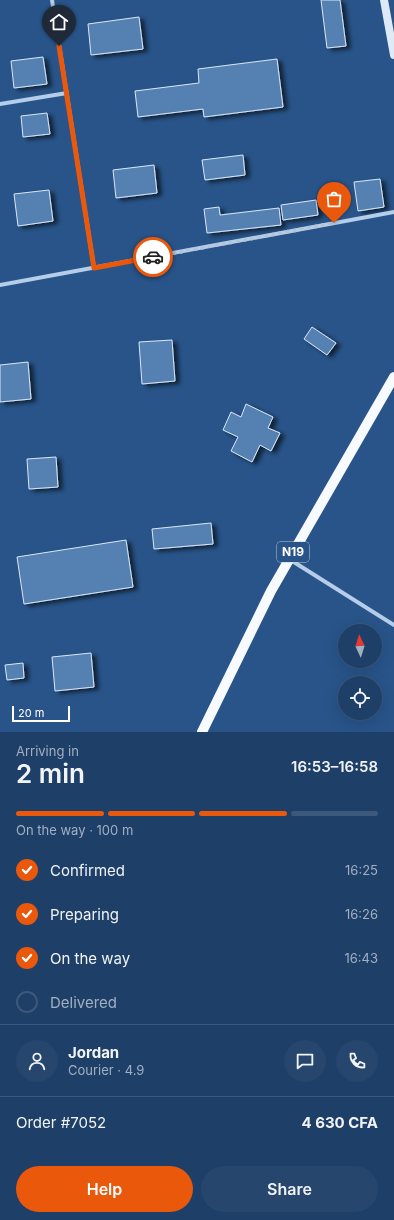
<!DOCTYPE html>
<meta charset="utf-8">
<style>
:root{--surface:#1e3f67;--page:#26466d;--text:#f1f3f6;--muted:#a1afc0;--line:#3c587b;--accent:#ea580c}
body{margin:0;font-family:Inter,sans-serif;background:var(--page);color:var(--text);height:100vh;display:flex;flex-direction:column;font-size:15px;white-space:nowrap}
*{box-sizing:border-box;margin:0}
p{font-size:13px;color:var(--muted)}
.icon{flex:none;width:22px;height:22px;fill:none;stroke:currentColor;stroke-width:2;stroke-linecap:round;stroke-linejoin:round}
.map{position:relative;height:732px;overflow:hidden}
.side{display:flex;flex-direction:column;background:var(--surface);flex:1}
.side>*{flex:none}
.needle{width:26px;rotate:356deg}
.fabs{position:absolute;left:338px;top:624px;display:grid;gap:8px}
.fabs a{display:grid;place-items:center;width:44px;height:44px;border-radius:50%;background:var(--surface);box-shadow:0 4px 16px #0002,0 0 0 1px var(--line);font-size:20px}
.scale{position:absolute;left:12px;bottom:10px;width:58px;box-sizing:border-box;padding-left:4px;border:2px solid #fff;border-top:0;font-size:11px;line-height:14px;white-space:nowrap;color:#fff;-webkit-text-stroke:3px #285489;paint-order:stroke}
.pin{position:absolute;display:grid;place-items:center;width:34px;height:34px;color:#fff;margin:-41px -17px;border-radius:50% 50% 50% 0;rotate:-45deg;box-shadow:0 0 4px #0007}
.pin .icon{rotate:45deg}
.courier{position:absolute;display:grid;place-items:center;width:40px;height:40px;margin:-20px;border:3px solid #ea580c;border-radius:50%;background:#fff;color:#222;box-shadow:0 1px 5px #0007}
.head em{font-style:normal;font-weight:600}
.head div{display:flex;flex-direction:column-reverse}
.head{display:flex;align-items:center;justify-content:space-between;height:68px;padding:0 16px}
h1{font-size:26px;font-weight:600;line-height:30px}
.bar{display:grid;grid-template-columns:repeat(4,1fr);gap:6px 4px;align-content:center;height:48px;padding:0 16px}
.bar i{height:5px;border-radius:3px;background:var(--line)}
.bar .current{background:var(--accent)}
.bar p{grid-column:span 4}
.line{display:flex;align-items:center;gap:10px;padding:0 16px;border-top:1px solid var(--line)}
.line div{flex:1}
.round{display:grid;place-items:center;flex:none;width:42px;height:42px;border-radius:21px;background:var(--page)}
ol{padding:0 16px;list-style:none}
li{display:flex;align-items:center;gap:12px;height:44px}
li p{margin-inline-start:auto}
li .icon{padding:4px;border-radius:50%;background:var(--accent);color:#fff;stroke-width:4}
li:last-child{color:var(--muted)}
li i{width:22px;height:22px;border:2px solid var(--line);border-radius:50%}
.button{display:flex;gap:8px;margin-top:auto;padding:8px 16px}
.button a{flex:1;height:46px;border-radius:24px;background:var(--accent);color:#fff;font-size:16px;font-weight:600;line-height:46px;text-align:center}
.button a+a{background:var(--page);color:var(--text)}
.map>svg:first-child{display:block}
</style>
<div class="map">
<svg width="394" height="732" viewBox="0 0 394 732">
<defs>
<filter id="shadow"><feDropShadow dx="4.5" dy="2.5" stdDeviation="2" flood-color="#0009"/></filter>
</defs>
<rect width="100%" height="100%" fill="#285489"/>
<!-- building -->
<g fill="#5580b2" stroke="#d9e7f7" filter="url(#shadow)">
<path d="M321 0H340L346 46 327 48Z"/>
<path d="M139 17 143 49 91 55 88 24Z"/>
<path d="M43 57 47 84 14 88 11 61Z"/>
<path d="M277 59 283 107 204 117 203 109 138 117 135 91 199 83 198 69Z"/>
<path d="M47 113 50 134 23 137 21 116Z"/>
<path d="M243 155 245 175 205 180 202 160Z"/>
<path d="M154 165 157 193 116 198 113 170Z"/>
<path d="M380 179 384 207 358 211 354 182Z"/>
<path d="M49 190 53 221 18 226 14 194Z"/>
<path d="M316 200 318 215 283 220 281 205Z"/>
<path d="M219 207 220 215 279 208 281 225 207 233 204 209Z"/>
<path d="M312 327 336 343 327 355 304 339Z"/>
<path d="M172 340 175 381 142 384 139 342Z"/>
<path d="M28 362 31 399 0 402V365Z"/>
<path d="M246 404 273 417 268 428 280 433 271 451 260 445 252 462 231 451 238 437 223 430 231 412 241 417Z"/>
<path d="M56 457 58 487 29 489 27 459Z"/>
<path d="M211 523 213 544 154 549 152 529Z"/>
<path d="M126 540 133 587 24 604 17 557Z"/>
<path d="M91 653 94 687 55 691 52 657Z"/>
<path d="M23 663 24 678 7 680 5 665Z"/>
</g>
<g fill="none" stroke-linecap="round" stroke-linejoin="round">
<!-- street -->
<g stroke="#b5cde9" stroke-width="4">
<path d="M52 0 94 268"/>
<path d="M0 104 67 93"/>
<path d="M0 285 394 212"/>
<path d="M289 559 394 625"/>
</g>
<!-- secondary -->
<path stroke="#dfeaf8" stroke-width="8" d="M384 0 394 55"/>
<!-- primary -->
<path stroke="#f7fafe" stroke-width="10" d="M202 732 271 591 394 377"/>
</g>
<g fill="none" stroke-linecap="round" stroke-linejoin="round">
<!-- done -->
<path stroke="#b4c3d6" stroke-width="4" stroke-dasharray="0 7.2" d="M153 257 334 223"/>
<!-- route -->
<path stroke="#ea580c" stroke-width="5" d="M59 46 94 268 153 257"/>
</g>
<g text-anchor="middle" stroke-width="3" stroke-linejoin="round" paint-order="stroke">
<!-- shield labels -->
<rect fill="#285489" stroke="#beccdc" stroke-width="1" x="277" y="542" width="32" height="20" rx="3"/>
<g font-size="12" font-weight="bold" fill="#fff">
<text x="293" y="556">N19</text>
</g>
</g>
</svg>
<div class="fabs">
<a><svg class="needle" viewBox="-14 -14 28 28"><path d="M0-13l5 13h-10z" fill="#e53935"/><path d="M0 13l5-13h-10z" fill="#a1afc0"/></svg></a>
<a><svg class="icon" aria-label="locate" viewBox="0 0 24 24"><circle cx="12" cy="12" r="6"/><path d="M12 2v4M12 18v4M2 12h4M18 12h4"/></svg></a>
</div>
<div class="scale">20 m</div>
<div class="pin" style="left:334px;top:223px;background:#ea580c"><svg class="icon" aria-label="bag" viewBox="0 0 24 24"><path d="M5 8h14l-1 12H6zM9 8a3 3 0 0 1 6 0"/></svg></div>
<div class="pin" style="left:59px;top:46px;background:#1f2937"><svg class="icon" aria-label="home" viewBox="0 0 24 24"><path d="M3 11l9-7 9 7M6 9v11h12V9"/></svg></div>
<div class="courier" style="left:153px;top:257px"><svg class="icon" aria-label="car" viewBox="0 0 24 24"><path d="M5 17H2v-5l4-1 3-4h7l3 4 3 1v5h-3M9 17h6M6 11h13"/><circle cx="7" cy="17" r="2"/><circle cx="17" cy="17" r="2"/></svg></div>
</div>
<section class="side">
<div class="head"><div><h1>2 min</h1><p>Arriving in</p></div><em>16:53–16:58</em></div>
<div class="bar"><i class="current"></i><i class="current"></i><i class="current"></i><i></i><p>On the way · 100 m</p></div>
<ol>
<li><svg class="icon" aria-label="check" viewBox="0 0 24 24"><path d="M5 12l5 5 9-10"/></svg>Confirmed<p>16:25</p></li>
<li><svg class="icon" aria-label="check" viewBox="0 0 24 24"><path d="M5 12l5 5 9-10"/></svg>Preparing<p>16:26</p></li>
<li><svg class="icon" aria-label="check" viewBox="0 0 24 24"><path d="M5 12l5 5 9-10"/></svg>On the way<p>16:43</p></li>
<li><i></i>Delivered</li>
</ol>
<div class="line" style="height:72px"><a class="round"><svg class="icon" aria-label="person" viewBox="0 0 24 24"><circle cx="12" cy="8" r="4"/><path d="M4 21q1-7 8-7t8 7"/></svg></a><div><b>Jordan</b><p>Courier · 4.9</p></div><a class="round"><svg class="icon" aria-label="chat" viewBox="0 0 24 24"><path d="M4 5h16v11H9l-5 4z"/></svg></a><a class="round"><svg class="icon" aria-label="phone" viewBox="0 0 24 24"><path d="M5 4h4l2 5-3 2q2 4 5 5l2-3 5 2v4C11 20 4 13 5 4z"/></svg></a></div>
<div class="line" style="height:52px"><div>Order #7052</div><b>4 630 CFA</b></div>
<div class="button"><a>Help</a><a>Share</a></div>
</section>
